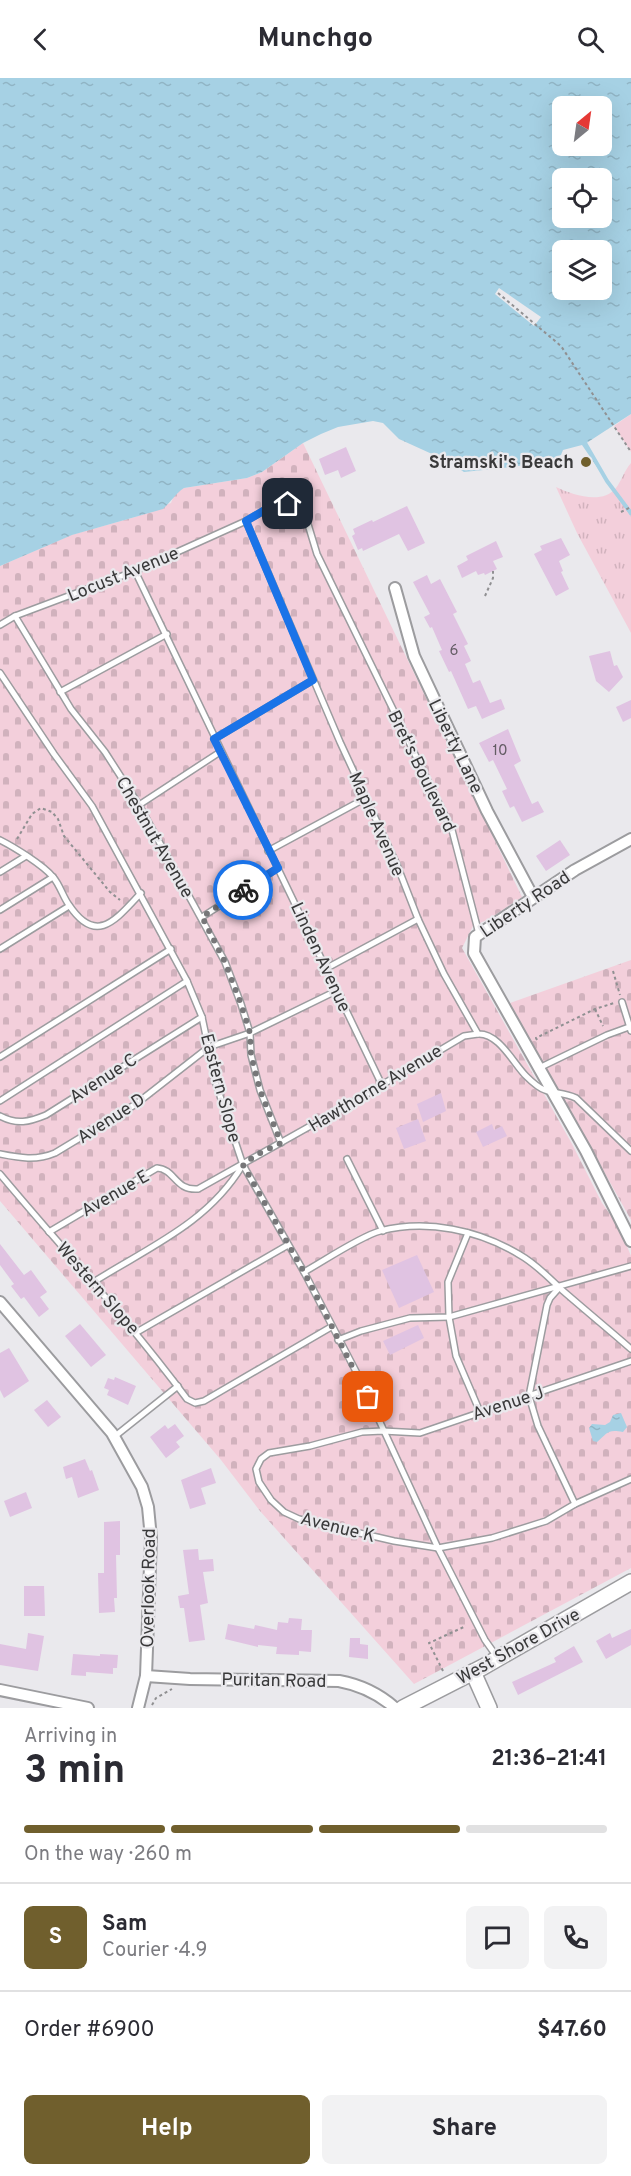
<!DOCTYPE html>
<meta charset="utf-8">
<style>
:root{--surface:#fff;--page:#f2f2f3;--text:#2b2b33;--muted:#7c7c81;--line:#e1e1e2;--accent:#705f2d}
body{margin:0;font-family:Overpass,sans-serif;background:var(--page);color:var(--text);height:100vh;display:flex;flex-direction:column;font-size:22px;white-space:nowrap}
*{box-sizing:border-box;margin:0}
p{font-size:20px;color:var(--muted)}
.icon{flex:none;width:33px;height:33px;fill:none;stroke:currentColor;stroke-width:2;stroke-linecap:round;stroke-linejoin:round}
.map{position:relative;height:1630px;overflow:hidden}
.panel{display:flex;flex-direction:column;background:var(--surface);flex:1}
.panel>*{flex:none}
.needle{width:39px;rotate:29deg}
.tools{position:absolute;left:552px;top:18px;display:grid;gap:12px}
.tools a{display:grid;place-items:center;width:60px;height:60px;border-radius:9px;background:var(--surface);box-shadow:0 6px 24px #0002;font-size:30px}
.pin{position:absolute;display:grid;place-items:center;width:51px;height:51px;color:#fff;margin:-26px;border-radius:12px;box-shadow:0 3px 9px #0006}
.courier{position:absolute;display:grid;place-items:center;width:60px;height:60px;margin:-30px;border:4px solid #1a73e8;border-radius:50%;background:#fff;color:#222;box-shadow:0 2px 8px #0007}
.overview em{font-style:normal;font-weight:700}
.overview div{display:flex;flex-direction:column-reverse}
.overview{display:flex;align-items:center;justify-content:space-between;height:102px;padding:0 24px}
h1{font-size:39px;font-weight:700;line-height:45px}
.bar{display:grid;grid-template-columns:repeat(4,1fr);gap:9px 6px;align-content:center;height:72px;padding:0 24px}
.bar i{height:8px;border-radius:4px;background:var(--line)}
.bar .on{background:var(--accent)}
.bar p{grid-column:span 4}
.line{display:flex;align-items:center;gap:15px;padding:0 24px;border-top:2px solid var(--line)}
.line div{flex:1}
.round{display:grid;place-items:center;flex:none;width:63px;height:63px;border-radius:9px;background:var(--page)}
.cta{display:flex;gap:12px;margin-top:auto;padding:12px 24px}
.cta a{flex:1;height:69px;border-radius:9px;background:var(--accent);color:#fff;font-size:24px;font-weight:700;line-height:69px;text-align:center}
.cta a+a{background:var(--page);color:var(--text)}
header{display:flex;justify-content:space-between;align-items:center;height:78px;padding:0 24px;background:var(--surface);font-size:27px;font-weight:700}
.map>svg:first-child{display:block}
</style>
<header><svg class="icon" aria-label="back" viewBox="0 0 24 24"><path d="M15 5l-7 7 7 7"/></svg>Munchgo<svg class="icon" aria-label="search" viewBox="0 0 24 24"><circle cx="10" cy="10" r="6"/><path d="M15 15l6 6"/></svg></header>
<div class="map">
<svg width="631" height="1630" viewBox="0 0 631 1630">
<defs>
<pattern id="grass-tufts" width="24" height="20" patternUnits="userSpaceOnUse" patternTransform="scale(1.5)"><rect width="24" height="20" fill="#f3cfdb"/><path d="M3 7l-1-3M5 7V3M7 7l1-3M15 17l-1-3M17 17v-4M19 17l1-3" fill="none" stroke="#d1b2bd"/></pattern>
<pattern id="cemetery-stones" width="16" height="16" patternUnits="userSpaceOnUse" patternTransform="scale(1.5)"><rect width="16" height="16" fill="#f3cfdb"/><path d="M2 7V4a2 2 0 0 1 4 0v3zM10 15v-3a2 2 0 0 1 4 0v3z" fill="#d1b2bd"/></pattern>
<pattern id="water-ripples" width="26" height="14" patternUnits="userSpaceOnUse" patternTransform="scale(1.5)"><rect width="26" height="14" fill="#a6d1e4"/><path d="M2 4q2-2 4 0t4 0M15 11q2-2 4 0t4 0" fill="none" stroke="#90b4c4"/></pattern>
</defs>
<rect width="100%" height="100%" fill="#eae9ed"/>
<!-- grass -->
<g fill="url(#grass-tufts)">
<path d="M631 336V374L614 348Z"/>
<path d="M631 385V555L577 455 556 409C573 417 602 427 616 410 622 402 624 393 631 385Z"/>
</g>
<!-- cemetery -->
<g fill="url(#cemetery-stones)">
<path d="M303 365 522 819 489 841 473 848 462 870 572 1066 602 1125 619 1149 631 1178V1490L414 1606 260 1433 221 1382 0 1123V488L71 457 135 439 171 425 175 415 184 410 247 400 262 394Z"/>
<path d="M631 882V1142L510 925Z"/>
</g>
<!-- water -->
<g fill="url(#water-ripples)" fill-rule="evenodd">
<path d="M0 0H631V336L585 366 607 403 629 432 631 439 582 367 563 372 561 377 550 382 513 389 464 394 443 381 399 361 383 345 373 343 338 349 321 356 303 365 262 394 247 400 184 410C175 416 171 424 163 431L72 457 0 488ZM562 28H602V68H562ZM562 100H602V140H562ZM562 172H602V212H562Z"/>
<path d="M621 1335 627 1349 623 1354C607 1351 608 1355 597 1364L593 1363 589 1350 592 1346 605 1347 610 1344 613 1337Z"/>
</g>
<!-- pier -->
<path fill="#eae9ed" d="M499 210 541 239 534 248 495 216Z"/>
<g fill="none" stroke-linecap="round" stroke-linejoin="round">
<!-- stream -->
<path stroke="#a6d1e4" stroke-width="4" d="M585 365 607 403 631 435"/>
</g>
<!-- building -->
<g fill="#e0c3e2">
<path d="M346 369 356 393 341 400 338 392 325 397 319 381Z"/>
<path d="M407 428 425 465 408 473 399 456 363 473 362 470 358 472 352 458 355 456 353 451 372 442 373 444Z"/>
<path d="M561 460 570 477 559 483 563 493 561 494 569 511 556 518 534 476 542 472 540 468Z"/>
<path d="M496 463 503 479 493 483 497 491 485 497 484 495 478 497 476 493 462 500 457 488 468 482 466 478Z"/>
<path d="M427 497 431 506 440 501 457 534 453 536 468 566 464 568 471 583 465 586 473 605 480 602 490 625 501 621 505 631 482 641 476 628 468 631 451 593 449 594 439 573 442 572 432 549 430 550 424 539 430 536 413 504Z"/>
<path d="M610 573 614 588 617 587 623 599 609 614 596 603 589 578Z"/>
<path d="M631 622V640L623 644 616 629Z"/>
<path d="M508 651 521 683 514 687 532 726 538 723 544 734 522 744 514 728 510 730 502 713 507 711 493 682 489 684 479 665Z"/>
<path d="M560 762 570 777 546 793 536 778Z"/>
<path d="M441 1015 446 1033 423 1044 417 1026Z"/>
<path d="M418 1041 426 1063 404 1071 396 1050Z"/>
<path d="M492 1046 494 1052 502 1048 507 1058 483 1069 476 1054Z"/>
<path d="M0 1166 24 1197 31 1192 47 1214 40 1219 49 1231 39 1239 24 1219 21 1221 11 1208 14 1206 0 1187Z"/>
<path d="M417 1177 434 1214 399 1230 382 1192Z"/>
<path d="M80 1246 106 1277 91 1289 65 1258Z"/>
<path d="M418 1247 424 1260 390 1277 383 1263Z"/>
<path d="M9 1270 29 1303 4 1320 0 1312V1275Z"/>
<path d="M115 1299 136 1308 128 1327 107 1317 109 1312 104 1310 108 1300 114 1302Z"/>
<path d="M47 1322 61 1339 48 1349 34 1332Z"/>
<path d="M175 1346 184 1358 176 1364 180 1369 166 1380 150 1359 165 1347 168 1351Z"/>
<path d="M85 1381 90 1393 92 1392 99 1412 78 1420 72 1399 66 1401 63 1389Z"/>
<path d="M211 1390 216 1405 201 1410 206 1426 190 1431 181 1402Z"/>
<path d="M26 1414 32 1430 10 1439 4 1423Z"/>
<path d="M120 1443V1477H116L117 1520H114L115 1534 99 1535 98 1495H104V1444Z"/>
<path d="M198 1471 199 1482 213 1481 214 1493 203 1494 208 1525 200 1527 205 1562 189 1564 184 1530H180L178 1518 189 1516 183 1472Z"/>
<path d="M24 1508H44L45 1538H24Z"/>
<path d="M289 1540 302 1541 301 1552H312L311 1574 299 1573V1577L276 1576 277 1569 258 1567V1569L225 1561 228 1546 254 1551 255 1547 277 1552 278 1544 288 1545Z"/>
<path d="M631 1551V1567L606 1581 596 1563 610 1555 612 1560Z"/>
<path d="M28 1555 44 1558 38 1593 0 1587V1566L26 1571Z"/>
<path d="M350 1560H360V1566L368 1567V1581L349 1579Z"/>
<path d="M574 1568 583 1584 518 1617 512 1604 556 1584 554 1580Z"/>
<path d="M73 1576 100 1578V1576L118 1577 117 1590H113V1596L86 1594V1598L71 1597Z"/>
</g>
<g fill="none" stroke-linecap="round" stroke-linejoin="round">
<defs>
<g id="lane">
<path d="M246 443 340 664 397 787 418 841 444 896 478 956C499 955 513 985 526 998 531 1003 538 1010 545 1012 555 1016 563 1014 576 1020L631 1073"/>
<path d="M135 493 381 1005"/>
<path d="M15 538 71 631 105 674 139 727 225 884 241 926 250 955 251 977 260 1012 281 1065"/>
<path d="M0 547 15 538 135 493 246 443 270 429 281 426H288L300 433 307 443 317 476 452 752 479 856"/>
<path d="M0 595 54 676 92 728 187 903 202 939 216 1006 243 1087 304 1194 361 1303 438 1470 485 1562 497 1579"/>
<path d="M60 614 167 556"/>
<path d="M214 661 313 602"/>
<path d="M139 727 220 674"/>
<path d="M0 762C14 769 43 787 53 799 60 807 63 819 69 827 97 869 117 840 141 815"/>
<path d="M268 773 366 720"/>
<path d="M0 794 26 778"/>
<path d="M0 832 53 799"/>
<path d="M202 839 278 790"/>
<path d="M0 871 69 828"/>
<path d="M327 890 418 841"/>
<path d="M622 924 631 953"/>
<path d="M0 979 171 871"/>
<path d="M539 990 607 957 629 949"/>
<path d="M0 1023 187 903"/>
<path d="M0 1038C17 1047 29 1044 46 1037L202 939"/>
<path d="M0 1076C20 1080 36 1083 55 1075L136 1026 209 969 250 955 336 913"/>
<path d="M347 1081 383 1153"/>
<path d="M0 1096C63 1171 129 1243 187 1321L195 1325 204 1323 331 1249"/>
<path d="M49 1154 157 1090C175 1091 175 1113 198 1111L353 1024 464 958 478 956"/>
<path d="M468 1155 448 1204 449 1239 456 1278 480 1334"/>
<path d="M304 1194C324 1183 359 1159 380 1153 427 1141 479 1152 520 1177 536 1186 548 1199 562 1212 585 1232 608 1251 631 1271"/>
<path d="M92 1205C147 1170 207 1146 242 1088"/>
<path d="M558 1211 550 1220 547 1227 529 1318 538 1348 575 1426"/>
<path d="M137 1254 288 1167"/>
<path d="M338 1262 361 1253 410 1240 449 1239 631 1188"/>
<path d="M631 1283 420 1355 383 1353 362 1354 310 1368 269 1375 261 1381 256 1391 259 1404 271 1422 284 1434 299 1441 394 1463 438 1470 492 1460 546 1443 575 1426 631 1401"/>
<path d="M114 1359 178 1308"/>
</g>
<g id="street">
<path d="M395 510 414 578 487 733 533 819"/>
<path d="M631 761 575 792 475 859 474 875 586 1073 631 1163"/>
<path d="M0 1224 112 1355 142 1409 148 1429 151 1460 146 1598 138 1630"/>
<path d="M146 1598 190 1601 339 1603C361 1607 378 1615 395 1630"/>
<path d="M0 1612 88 1630"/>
</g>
<g id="secondary">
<path d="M473 1594 489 1630"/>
<path d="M403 1630 483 1589 631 1504"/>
</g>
</defs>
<!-- lane casing -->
<use href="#lane" stroke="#9c9c9f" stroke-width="8"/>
<!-- street casing -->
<use href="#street" stroke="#9c9c9f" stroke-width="14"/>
<!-- secondary casing -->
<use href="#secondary" stroke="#9c9c9f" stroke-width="18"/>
<!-- path -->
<g stroke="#909092" stroke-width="2" stroke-dasharray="3 3" stroke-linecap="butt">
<path d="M498 215 561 268 631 374"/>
<path d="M621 434 631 429"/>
<path d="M485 518 493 500V493"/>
<path d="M17 761 32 736 41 730 52 734 58 741 64 758 110 814 120 822"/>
<path d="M613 893 620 917"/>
<path d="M595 931 603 948"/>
<path d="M537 962 536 960 595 931 614 925"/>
<path d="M443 1593 429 1565 466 1548"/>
<path d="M152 1627 156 1620 172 1611"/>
</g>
<!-- lane -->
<use href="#lane" stroke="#fff" stroke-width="5"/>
<!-- street -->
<use href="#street" stroke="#fff" stroke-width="10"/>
<!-- secondary -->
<use href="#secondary" stroke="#fff" stroke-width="15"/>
</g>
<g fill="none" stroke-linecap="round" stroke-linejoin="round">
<!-- done -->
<path stroke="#777779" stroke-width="6" stroke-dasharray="0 10.8" d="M243 812 202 839 225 884 241 926 250 955 251 977 260 1012 281 1065 256 1077 243 1087 304 1194 368 1319"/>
<!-- route -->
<path stroke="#1a73e8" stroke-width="8" d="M243 812 278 790 214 661 313 602 246 443 270 429 288 426"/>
</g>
<!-- markers -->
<circle fill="#705f2d" stroke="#eae9ed" stroke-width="2" cx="586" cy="384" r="6"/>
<g text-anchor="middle" stroke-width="4.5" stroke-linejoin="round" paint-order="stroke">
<!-- number labels -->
<g font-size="15" fill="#635c64">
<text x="454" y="577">6</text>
<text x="500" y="677">10</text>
</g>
<!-- poi labels -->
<g font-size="18" font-weight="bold" fill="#39393a" stroke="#eae9ed" text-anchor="end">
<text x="574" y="390">Stramski's Beach</text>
</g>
<!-- street labels -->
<g font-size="18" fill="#39393a" stroke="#eae9ed">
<text transform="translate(123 496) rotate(-22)" y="6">Locust Avenue</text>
<text transform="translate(456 668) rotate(64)" y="6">Liberty Lane</text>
<text transform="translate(422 693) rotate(64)" y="6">Bret's Boulevard</text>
<text transform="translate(377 746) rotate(66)" y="6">Maple Avenue</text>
<text transform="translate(155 759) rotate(60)" y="6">Chestnut Avenue</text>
<text transform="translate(525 826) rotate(-34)" y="6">Liberty Road</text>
<text transform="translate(321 879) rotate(65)" y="6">Linden Avenue</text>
<text transform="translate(103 1000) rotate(-33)" y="6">Avenue C</text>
<text transform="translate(221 1010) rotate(75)" y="6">Eastern Slope</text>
<text transform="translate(375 1010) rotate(-31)" y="6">Hawthorne Avenue</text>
<text transform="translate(111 1040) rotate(-33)" y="6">Avenue D</text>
<text transform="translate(115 1115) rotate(-30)" y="6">Avenue E</text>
<text transform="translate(98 1210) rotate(49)" y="6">Western Slope</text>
<text transform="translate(508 1325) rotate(-18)" y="6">Avenue J</text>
<text transform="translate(338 1449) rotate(14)" y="6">Avenue K</text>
<text transform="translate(148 1510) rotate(-89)" y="6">Overlook Road</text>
<text transform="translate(518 1568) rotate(-29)" y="6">West Shore Drive</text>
<text transform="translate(274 1602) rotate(1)" y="6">Puritan Road</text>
</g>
</g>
</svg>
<div class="tools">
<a><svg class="needle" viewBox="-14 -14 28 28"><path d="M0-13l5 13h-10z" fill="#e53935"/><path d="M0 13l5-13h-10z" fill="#7c7c81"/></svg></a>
<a><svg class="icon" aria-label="locate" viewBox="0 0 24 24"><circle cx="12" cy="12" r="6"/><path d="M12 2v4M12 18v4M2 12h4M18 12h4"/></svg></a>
<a><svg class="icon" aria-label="layers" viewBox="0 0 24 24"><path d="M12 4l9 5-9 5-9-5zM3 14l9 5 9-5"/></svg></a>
</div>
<div class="pin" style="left:368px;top:1319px;background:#ea580c"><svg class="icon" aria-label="bag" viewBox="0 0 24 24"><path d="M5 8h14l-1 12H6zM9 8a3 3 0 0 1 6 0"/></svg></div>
<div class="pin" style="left:288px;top:426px;background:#1f2937"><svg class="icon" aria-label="home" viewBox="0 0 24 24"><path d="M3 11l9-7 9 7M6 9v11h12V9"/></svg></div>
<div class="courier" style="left:243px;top:812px"><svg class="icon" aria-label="bike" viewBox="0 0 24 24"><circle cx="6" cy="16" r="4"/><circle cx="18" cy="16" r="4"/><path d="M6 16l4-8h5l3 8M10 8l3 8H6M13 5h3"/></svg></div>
</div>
<section class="panel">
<div class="overview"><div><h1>3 min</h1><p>Arriving in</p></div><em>21:36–21:41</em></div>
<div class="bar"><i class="on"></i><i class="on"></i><i class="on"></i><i></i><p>On the way · 260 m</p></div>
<div class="line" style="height:108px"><b class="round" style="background:var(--accent);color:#fff">S</b><div><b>Sam</b><p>Courier · 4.9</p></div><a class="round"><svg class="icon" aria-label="chat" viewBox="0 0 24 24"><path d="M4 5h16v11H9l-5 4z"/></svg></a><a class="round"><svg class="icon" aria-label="phone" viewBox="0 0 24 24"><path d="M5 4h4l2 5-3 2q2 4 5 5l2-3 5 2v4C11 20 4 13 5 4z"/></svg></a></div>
<div class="line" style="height:78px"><div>Order #6900</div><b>$47.60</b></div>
<div class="cta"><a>Help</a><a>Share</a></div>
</section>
